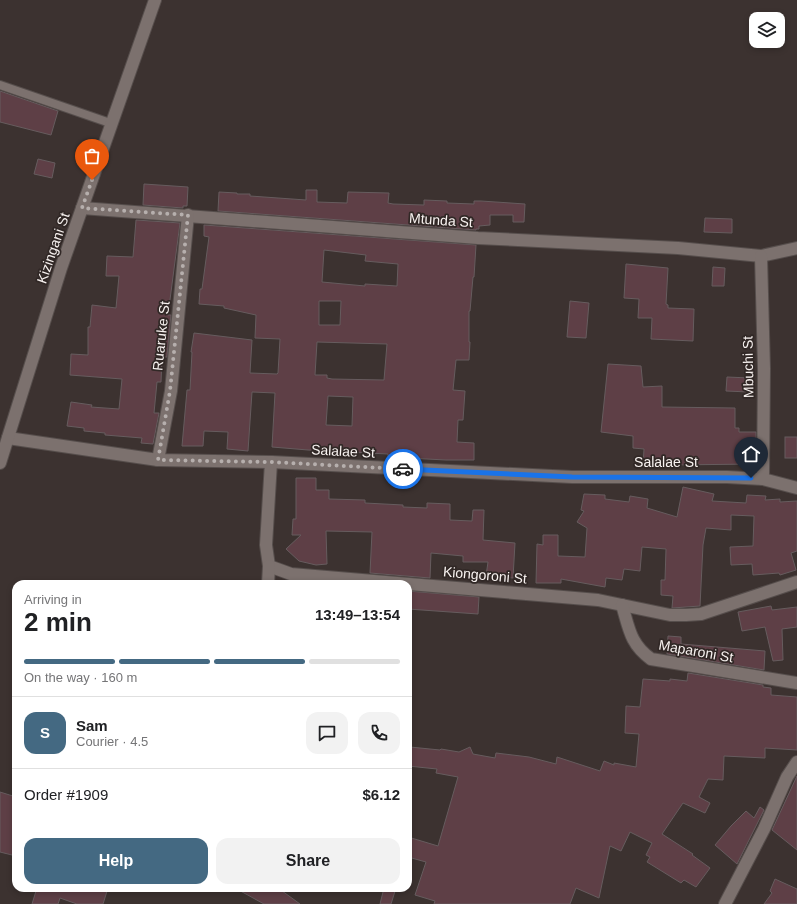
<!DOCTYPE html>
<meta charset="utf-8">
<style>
:root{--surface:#fff;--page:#f2f2f2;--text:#202124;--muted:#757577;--line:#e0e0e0;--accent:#446982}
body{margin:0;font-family:Arial,sans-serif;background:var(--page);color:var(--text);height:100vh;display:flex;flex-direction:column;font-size:15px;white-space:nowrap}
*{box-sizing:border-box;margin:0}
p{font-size:13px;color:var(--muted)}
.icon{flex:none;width:22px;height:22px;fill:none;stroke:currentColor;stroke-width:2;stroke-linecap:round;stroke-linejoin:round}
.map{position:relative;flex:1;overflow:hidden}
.panel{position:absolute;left:12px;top:580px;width:400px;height:312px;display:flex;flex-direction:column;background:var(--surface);border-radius:12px;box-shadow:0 2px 6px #0003}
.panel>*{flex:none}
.fabs{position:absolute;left:749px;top:12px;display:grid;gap:8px}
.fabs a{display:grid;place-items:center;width:36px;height:36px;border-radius:8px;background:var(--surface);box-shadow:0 2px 6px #0003;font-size:20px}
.pin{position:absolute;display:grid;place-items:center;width:34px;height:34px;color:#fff;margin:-41px -17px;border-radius:50% 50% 50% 0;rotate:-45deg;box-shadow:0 0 4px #0007}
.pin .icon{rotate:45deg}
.courier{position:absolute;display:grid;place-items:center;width:40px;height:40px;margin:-20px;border:3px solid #1a73e8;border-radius:50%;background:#fff;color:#222;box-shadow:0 1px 5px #0007}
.summary em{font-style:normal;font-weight:700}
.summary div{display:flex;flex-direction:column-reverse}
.summary{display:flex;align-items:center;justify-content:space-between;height:68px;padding:0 12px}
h1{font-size:26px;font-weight:700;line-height:30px}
.bar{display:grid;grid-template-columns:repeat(4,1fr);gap:6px 4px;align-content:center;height:48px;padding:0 12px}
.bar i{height:5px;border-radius:3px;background:var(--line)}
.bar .current{background:var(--accent)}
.bar p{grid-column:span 4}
.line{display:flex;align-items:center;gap:10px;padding:0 12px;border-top:1px solid var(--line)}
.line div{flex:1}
.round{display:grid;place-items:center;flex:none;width:42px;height:42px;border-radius:12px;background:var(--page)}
.button{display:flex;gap:8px;margin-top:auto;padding:8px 12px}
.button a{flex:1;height:46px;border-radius:12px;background:var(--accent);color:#fff;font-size:16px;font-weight:700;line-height:46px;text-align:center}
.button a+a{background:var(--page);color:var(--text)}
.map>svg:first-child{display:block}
</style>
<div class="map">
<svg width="797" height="904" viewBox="0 0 797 904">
<rect width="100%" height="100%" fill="#3c3230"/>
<!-- building -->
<g fill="#5e3f46" stroke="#665c5e" fill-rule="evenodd">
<path d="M0 91 58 111 51 135 0 122Z"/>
<path d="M38 159 55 163 52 178 34 174Z"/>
<path d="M144 184 188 187 187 206H183V208L143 205Z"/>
<path d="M306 190H317V202L347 203 348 192 389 193 388 203 393 204 424 205V200L447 201V203L474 204V201H481L525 204 524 222H513V215H490V225L479 226V229H476V230L218 211 219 192 237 193V194H250V196L306 200Z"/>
<path d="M705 218 732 219V233L704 232Z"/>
<path d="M136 220 180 223 168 315H171L167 357H162L161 382H157L154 413H159L153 444 141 443 142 438 105 435V433L84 431V428L67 426 71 402 92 405 91 407 119 409 122 379 70 375 71 354 88 355V327H90L92 305 116 308 119 276H106L107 256 133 257Z"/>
<path d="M204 225 476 245 474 277H473L470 311H469V342H470L469 360H456L453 390 465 391 463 420H458L457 442 474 443V460H446L388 457V454L308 450 272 447 275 393 252 392 248 451 227 449 228 432 204 431 203 446H182L187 390H190L192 352H191L194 333 252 340 250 373 277 374 278 373 280 339 255 338 256 315 224 308V306L199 304 200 289H202L209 237 204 236ZM324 250 366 255 365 261 398 264 397 286 365 284V286L322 282ZM319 301H341L340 325H319ZM317 342 387 344 384 380 332 379 327 378V375H315ZM328 396 353 397 352 426 326 425Z"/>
<path d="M626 264 668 268 666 304 668 305V308L694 309 693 341 651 339 652 318H638L639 299 624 298Z"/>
<path d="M713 267 725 268 724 286H712Z"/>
<path d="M570 301 589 303 586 338 567 337Z"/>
<path d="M608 364 641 366 643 387 662 386V407L735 408V428H739V432H756V464L671 465V466L643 465 644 449 633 448V436L601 432Z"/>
<path d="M727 377 750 378 749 392 726 391Z"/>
<rect x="785" y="437" width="12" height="21"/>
<path d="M296 478H316V490H329V499L365 500V503L403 505V507L427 508V503L450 504V520L472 521 473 510H484L483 540 515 543 513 578 486 576 488 562H463V556L431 553 430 578 370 573 372 532 326 531 327 564 316 565 299 561 286 549 301 535H292L293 519H296Z"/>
<path d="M683 487 714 494 712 501 746 503 747 495 766 496 765 500 780 499V502L797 501V551L791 553 796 570 780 575 779 573 753 575 752 564 731 565 730 547 753 546 754 516 731 515V530L706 528 703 545 700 606 672 608 673 596 661 595V580H665L666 549 642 547 640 571 624 569 622 580 606 578 605 587 561 579V583H536L537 544 543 545V535H558V556L585 557 587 528 577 522 584 511 581 510 584 494 605 495V499L629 502 630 496 648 499 647 508 677 517Z"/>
<path d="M408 591 479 597 478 614 408 609Z"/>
<path d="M771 606 772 610 797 607V627L782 629 783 660 773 661 765 627 742 631 738 612Z"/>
<path d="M668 636 681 637V644L765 651 764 670 667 654Z"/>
<path d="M688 673 763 685V687L771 688V695L797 697V750L765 748V758L724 756 723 780 708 779 699 797 710 803 705 813 683 803 662 834 693 854 692 855 710 868 696 887 684 880 681 883 647 862 650 857 646 855 652 843 630 832 621 851 610 846 599 898 576 888 570 904H434L435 901 415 895 426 862 408 857V837L438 846 458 777 436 773 437 769 408 766 410 747 440 750 441 749 459 752 470 747 473 754 495 758 496 753 529 757 556 764 557 757 600 771 604 761 614 765V763L636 767 639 734 625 733 626 706 640 707 643 679 670 681V679L687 681Z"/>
<path d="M797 776V850L772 830Z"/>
<path d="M0 792 16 797V856L0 852Z"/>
<path d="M760 807 764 810 737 864 715 845 731 826 746 811 754 818Z"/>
<path d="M775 879 797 889V904H764L772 893 770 891Z"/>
<path d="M35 888H108L103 904H77L60 898 58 904H32L36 891H35Z"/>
<path d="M235 888H278L300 904H264Z"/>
<path d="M384 888H396L391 904H380Z"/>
</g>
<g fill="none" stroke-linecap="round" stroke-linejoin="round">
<defs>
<path id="lane" d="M0 85 113 124"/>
<g id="street">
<path d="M82 208 478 238 678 248 761 256 797 248"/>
<path d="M761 256 764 369 763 479"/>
<path d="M8 438 158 460 271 462 572 477H727L763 479 797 488"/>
<path d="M158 460 171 391 188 215"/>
<path d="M271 462 266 545 269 566 291 574 598 600 670 615H686L701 614 797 582"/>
<path d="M268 584 269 566"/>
<path d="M622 605C629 628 630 644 651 659L797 683"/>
<path d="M725 904 764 829 787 777 797 762"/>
</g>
<path id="secondary" d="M0 463 61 268 155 0"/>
</defs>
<!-- lane casing -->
<use href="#lane" stroke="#564e4c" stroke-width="10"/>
<!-- street casing -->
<use href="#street" stroke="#564e4c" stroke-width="14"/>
<!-- secondary casing -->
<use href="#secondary" stroke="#564e4c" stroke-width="14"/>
<!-- lane -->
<use href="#lane" stroke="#7c716e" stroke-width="8"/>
<!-- street -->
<use href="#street" stroke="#7c716e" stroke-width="12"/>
<!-- secondary -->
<use href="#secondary" stroke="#7c716e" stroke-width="12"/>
</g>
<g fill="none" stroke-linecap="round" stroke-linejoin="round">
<!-- done -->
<path stroke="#b6afad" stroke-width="4" stroke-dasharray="0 7.2" d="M92 180 82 208 188 215 170 391 158 460 270 462 403 469"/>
<!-- route -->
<path stroke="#1a73e8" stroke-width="5" d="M403 469 572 477 751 478"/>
</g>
<g text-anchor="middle" stroke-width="3.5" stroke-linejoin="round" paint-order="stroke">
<!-- street labels -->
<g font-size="14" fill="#f8f2f0" stroke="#312826">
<text transform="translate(441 220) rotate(4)" y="5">Mtunda St</text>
<text transform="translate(53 248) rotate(-71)" y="5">Kizingani St</text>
<text transform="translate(161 336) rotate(-84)" y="5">Ruaruke St</text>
<text transform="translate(748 367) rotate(-91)" y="5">Mbuchi St</text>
<text transform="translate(343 451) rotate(3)" y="5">Salalae St</text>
<text x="666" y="467">Salalae St</text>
<text transform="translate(485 575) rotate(5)" y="5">Kiongoroni St</text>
<text transform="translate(696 651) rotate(10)" y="5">Maparoni St</text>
</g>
</g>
</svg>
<div class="fabs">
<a><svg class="icon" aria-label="layers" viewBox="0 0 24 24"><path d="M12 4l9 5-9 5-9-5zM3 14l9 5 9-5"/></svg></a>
</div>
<div class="pin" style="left:92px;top:180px;background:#ea580c"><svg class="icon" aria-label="bag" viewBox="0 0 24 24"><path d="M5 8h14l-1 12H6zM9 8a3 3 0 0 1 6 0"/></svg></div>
<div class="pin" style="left:751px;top:478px;background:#1f2937"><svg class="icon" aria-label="home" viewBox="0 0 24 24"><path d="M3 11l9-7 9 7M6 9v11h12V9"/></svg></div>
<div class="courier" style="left:403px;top:469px"><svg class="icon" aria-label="car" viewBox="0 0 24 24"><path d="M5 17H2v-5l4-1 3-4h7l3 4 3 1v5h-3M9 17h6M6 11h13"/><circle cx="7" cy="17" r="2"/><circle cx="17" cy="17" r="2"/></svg></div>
<section class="panel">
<div class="summary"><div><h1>2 min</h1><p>Arriving in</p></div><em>13:49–13:54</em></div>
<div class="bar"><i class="current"></i><i class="current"></i><i class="current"></i><i></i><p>On the way · 160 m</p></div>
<div class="line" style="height:72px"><b class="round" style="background:var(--accent);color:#fff">S</b><div><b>Sam</b><p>Courier · 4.5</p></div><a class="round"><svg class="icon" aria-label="chat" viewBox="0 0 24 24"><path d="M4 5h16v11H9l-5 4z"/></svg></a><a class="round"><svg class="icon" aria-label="phone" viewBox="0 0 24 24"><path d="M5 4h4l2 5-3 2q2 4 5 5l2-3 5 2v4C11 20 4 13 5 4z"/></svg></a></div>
<div class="line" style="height:52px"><div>Order #1909</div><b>$6.12</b></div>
<div class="button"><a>Help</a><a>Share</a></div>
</section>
</div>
